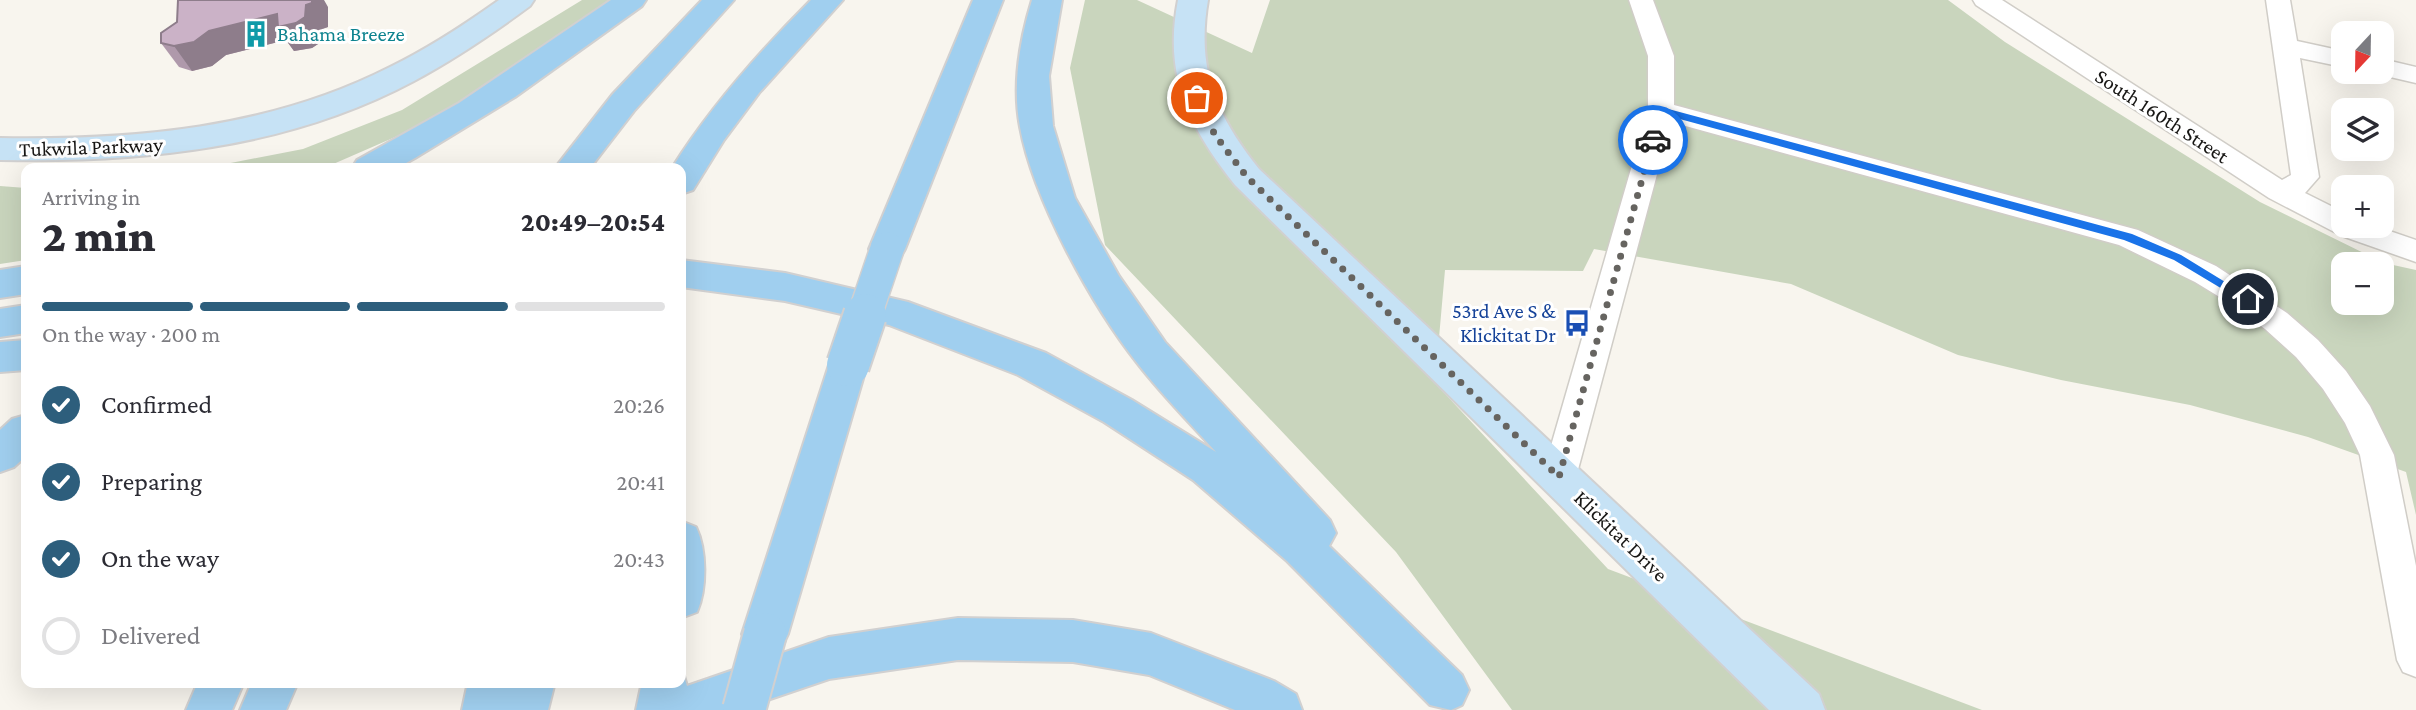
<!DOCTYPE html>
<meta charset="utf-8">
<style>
:root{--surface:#fff;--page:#f7f7f7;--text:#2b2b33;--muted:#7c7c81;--line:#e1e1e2;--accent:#2d5e7c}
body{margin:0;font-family:"Crimson Pro",serif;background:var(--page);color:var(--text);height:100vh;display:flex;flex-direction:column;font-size:26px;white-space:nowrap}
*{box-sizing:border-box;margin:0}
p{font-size:23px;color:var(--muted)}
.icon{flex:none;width:38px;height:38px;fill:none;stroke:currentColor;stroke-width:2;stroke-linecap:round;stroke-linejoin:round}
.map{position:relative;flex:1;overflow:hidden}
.sheet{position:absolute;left:21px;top:163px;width:665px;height:525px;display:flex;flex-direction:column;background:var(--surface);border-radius:14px;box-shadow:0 7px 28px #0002}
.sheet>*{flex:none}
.needle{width:46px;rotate:202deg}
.fabs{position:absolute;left:2331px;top:21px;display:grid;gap:14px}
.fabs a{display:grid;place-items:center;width:63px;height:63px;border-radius:14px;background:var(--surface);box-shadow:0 7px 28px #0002;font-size:35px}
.pin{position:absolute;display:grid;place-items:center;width:60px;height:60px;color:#fff;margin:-30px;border:4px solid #fff;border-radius:50%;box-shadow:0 2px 7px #0007}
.courier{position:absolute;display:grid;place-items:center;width:70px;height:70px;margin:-35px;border:5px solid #1a73e8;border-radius:50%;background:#fff;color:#222;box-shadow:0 2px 9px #0007}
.headline em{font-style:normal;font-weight:800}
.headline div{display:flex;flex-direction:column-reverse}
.headline{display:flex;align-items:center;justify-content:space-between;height:119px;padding:0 21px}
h1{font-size:46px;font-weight:800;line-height:52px}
.bar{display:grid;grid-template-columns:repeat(4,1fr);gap:10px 7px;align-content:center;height:84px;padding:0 21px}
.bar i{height:9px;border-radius:5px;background:var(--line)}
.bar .active{background:var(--accent)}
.bar p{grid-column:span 4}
ol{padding:0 21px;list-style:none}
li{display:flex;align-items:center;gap:21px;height:77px}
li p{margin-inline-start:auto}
li .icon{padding:7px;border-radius:50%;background:var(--accent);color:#fff;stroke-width:4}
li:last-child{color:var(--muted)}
li i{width:38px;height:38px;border:4px solid var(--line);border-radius:50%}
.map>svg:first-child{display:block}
</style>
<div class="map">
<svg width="2416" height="710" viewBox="0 0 2416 710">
<rect width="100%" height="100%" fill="#f8f5ee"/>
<!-- green -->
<g fill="#c9d5bd" fill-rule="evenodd">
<path d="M582 0H619L448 114 331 165 323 168H205L303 149 402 110Z"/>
<path d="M1085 0H1137L1252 53 1270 0H1948L2005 42 2260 202 2384 263 2416 270V515L2406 472 2308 437 2190 405 2061 380 1958 355 1791 284 1594 249 1583 271 1445 270 1435 383 1608 569 1982 710H1512L1396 552 1105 245 1070 68ZM2343 264H2382V303H2343Z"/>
<path d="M0 186 26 188V260L0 264Z"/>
</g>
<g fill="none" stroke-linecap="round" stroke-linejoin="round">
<defs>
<g id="minor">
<path d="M1629 0H1653L1674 56V105L2138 230 2216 266 2287 313 2318 340 2346 371 2370 406 2394 455 2416 566V677L2403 672 2397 660 2360 455 2345 423 2323 389 2296 357 2265 329 2231 304 2195 282 2119 245 1671 122 1576 477 1571 487 1559 491 1547 487 1542 477 1648 110V56Z"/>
<path d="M1973 0H2002L2282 180 2291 175 2266 0H2290L2297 41 2343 51V67L2300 58 2319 177 2305 193 2343 212V226H2375L2416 240V262L2342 236 2269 198 1976 5Z"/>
<path d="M2382 59 2416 67V83L2373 73 2382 72Z"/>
</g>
<g id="major">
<path d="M499 0H534L530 6C492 34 455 59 414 81 287 149 141 163 0 160V138C134 140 268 129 390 67 429 48 464 25 499 0Z"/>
<path d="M1178 0H1208C1196 69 1216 115 1259 169L1819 694 1825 710H1769L1235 185C1189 127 1163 76 1178 0Z"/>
</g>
<g id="highway">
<path d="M611 0H646L642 6 515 97 415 158 397 168H352L357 160 459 103Z"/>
<path d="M702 0H734L634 111 590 168H555L612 95Z"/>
<path d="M811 0H843L759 93 724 140 693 190 681 194V168H672C711 106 759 52 811 0Z"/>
<path d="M973 0H1003L905 249 900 258 887 262 874 258 869 249Z"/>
<path d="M1032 0H1062L1049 76 1053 126 1075 198 1119 276 1165 342 1330 520 1336 533 1329 546 1462 675 1469 690 1462 705 1451 710 1430 705 1287 561 1193 480 1104 422 1018 375 889 325 785 301 681 287V260L785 273 908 302 1046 353 1132 400 1216 452C1190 423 1162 395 1138 364 1092 306 1033 199 1020 127 1012 86 1020 39 1032 0Z"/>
<path d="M26 266V294L0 298V270Z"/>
<path d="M26 305V333L0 337V309Z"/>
<path d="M26 340V370L0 372V342Z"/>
<path d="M848 350 862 354 867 365 788 634 781 649 765 655 749 649 742 634 829 365 834 354Z"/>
<path d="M26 415V456L14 467 0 472V430L12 419Z"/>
<path d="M681 521 696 527C707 550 707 589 697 612L681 618Z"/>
<path d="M958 618 1073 620 1151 633 1274 681 1296 694 1302 710H1235L1149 675 1073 662 958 660 829 679 738 710H636L642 682H681V666L687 686 829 637Z"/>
<path d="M198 682H244L232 710H186Z"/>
<path d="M252 682H298L286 710H240Z"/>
<path d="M468 682H555L548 710H462Z"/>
</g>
</defs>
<!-- minor casing -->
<use href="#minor" stroke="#d0cdc7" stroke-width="3"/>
<!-- major casing -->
<use href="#major" stroke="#d1d0d0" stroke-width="4"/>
<!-- highway casing -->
<use href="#highway" stroke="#d1d0d0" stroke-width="4"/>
<!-- minor -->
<use href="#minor" fill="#fff" fill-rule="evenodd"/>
<!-- major -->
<use href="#major" fill="#c6e2f5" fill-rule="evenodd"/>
<!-- highway -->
<use href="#highway" fill="#a0cfef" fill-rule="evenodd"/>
<defs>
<path id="highway-bridge-far1" d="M864 317 887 249"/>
<g id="highway-bridge">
<path d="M848 365 865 315"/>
<path d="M744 710 765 634"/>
</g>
</defs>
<!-- highway-bridge-far1 casing -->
<use href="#highway-bridge-far1" stroke="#d1d0d0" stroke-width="36" stroke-linecap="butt"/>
<!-- highway-bridge casing -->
<use href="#highway-bridge" stroke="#d1d0d0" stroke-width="46" stroke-linecap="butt"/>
<!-- highway-bridge-far1 -->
<use href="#highway-bridge-far1" stroke="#a0cfef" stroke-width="33"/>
<!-- highway-bridge -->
<use href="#highway-bridge" stroke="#a0cfef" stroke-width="42"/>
</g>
<!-- wall -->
<path fill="#af99ab" d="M328 7V27L322 29 321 42 312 48 294 51 286 40 226 55 212 66 192 71 179 67 161 43 177 22Z"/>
<!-- shaded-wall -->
<path fill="#8e7d8b" d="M312 0H324L328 7V27L322 29 321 42 312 48 294 51 286 40 226 55 212 66 192 71 174 46 209 31 277 14 306 5Z"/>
<!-- building -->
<path fill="#cbb2c7" stroke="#8e7d8b" stroke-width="2" d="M178 0H312V3L306 5 305 17 296 23 278 27 277 14 209 31 194 42 174 46 161 43V33L177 22Z"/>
<!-- route -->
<path fill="#1a73e8" d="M1661 107 2132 234 2181 255 2253 299 2252 302H2244L2174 260 2124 240 1665 115 1658 140 1650 142 1656 110Z"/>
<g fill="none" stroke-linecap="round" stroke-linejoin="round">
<!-- done -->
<path stroke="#666460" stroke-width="7" stroke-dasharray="0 12.6" d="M1197 98 1215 135 1247 177 1559 477 1653 140"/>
</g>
<!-- icons -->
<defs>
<symbol id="building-bare" viewBox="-9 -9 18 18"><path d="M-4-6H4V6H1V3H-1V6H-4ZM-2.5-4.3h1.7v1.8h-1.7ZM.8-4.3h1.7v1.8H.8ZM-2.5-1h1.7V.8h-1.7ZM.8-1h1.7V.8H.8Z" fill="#0f9aa8" stroke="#fff" stroke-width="2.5" paint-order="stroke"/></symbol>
<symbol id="bus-bare" viewBox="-9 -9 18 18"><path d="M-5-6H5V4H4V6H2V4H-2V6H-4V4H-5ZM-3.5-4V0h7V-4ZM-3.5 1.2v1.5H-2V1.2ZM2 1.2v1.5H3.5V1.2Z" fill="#1a4fb4" stroke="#fff" stroke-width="2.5" paint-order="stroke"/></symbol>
</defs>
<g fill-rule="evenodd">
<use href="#building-bare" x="237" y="15" width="38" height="38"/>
<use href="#bus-bare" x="1558" y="304" width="38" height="38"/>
</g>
<g text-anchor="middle" stroke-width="6" stroke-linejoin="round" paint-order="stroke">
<!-- culture labels -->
<g font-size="21" fill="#0d838f" stroke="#fff" text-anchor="start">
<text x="277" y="41">Bahama Breeze</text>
</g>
<!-- street labels -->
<g font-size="21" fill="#171614" stroke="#fff">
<text transform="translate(2162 116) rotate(33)" y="7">South 160th Street</text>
<text transform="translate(91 147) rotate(-2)" y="7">Tukwila Parkway</text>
<text transform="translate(1621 536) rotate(44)" y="7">Klickitat Drive</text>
</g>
<!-- transit labels -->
<g font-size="21" fill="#164399" stroke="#fff" text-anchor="end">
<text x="1556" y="318">53rd Ave S &amp;<tspan x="1556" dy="24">Klickitat Dr</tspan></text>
</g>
</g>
</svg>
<div class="fabs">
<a><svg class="needle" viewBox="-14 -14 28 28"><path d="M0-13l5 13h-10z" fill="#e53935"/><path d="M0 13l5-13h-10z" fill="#7c7c81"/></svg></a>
<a><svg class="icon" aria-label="layers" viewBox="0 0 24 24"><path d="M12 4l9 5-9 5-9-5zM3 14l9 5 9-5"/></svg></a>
<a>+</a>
<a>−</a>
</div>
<div class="pin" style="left:1197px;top:98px;background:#ea580c"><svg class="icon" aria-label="bag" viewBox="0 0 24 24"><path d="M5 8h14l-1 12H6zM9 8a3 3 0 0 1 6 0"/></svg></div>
<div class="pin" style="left:2248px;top:299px;background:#1f2937"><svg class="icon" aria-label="home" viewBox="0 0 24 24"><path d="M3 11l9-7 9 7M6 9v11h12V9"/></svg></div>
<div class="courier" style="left:1653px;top:140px"><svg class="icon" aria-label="car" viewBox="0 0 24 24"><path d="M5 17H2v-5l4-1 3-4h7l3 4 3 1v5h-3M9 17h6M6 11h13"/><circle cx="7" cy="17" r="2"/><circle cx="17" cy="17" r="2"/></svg></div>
<section class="sheet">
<div class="headline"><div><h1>2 min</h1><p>Arriving in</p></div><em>20:49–20:54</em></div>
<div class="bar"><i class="active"></i><i class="active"></i><i class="active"></i><i></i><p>On the way · 200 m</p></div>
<ol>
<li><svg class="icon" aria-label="check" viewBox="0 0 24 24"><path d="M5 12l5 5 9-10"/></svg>Confirmed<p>20:26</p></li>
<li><svg class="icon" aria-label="check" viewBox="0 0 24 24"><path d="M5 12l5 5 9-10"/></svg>Preparing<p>20:41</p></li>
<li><svg class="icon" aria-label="check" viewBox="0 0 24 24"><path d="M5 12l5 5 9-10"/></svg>On the way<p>20:43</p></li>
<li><i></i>Delivered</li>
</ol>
</section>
</div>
